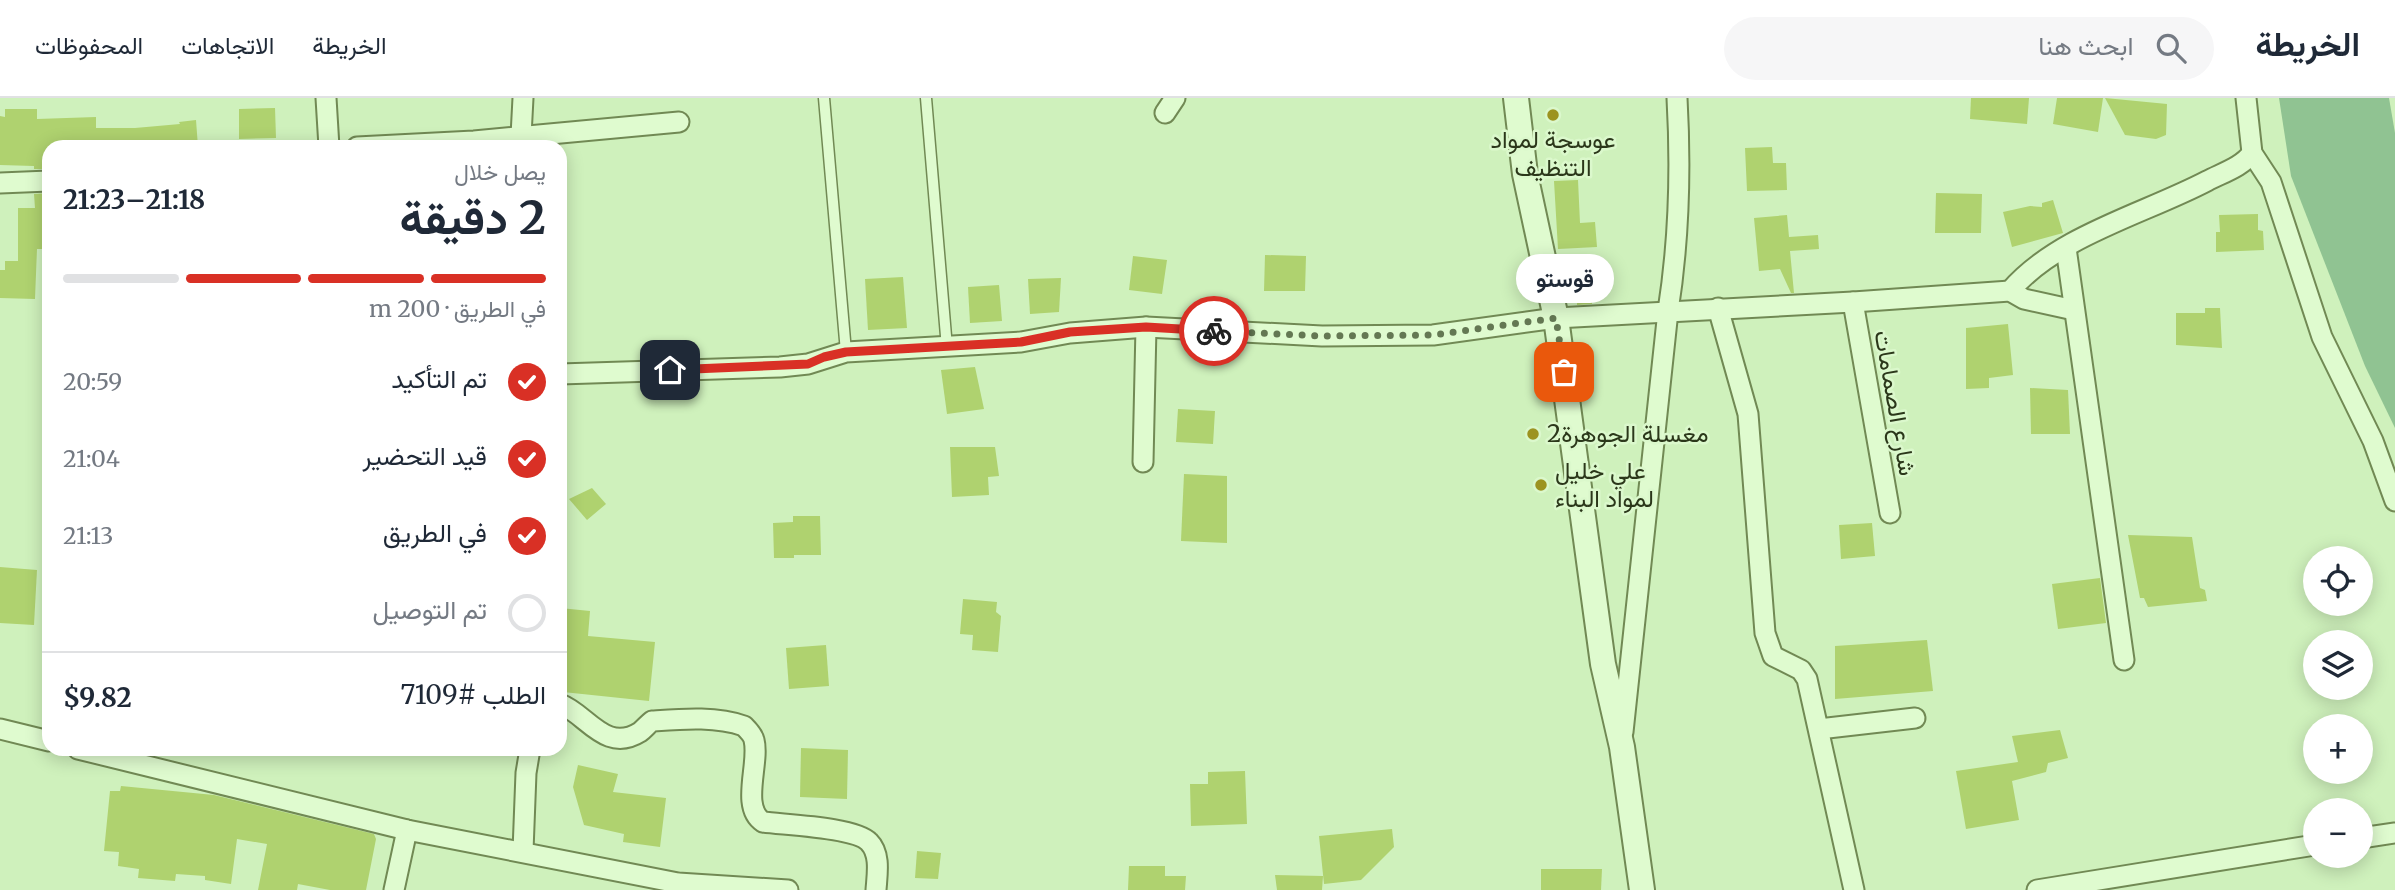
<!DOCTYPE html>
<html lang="ar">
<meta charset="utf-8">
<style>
:root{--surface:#fff;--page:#f6f6f7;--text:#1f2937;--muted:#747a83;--line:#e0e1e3;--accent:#d93025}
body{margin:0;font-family:Merriweather,Vazirmatn,serif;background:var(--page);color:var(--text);direction:rtl;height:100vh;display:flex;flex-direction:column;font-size:26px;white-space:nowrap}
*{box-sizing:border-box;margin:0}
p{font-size:23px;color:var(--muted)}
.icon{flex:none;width:38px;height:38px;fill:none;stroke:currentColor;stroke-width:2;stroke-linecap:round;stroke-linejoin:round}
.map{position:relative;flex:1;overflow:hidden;direction:ltr}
.side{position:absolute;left:42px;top:42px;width:525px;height:616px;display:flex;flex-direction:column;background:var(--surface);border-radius:21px;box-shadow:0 4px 18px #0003;direction:rtl}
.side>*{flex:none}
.tools{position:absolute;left:2303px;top:448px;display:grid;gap:14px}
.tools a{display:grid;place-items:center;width:70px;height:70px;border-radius:50%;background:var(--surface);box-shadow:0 4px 18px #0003;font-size:35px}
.pin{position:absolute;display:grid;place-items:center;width:60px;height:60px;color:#fff;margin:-30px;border-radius:14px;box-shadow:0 4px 10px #0006}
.courier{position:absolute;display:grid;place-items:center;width:70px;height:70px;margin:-35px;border:5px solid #d93025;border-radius:50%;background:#fff;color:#222;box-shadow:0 2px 9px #0007}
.bubble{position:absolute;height:49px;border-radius:24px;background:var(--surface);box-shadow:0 4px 18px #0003;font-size:23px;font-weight:700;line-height:49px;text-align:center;direction:rtl}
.overview em{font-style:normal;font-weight:700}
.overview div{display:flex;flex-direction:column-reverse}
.overview{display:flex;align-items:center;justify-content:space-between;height:119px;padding:0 21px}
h1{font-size:46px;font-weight:700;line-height:52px}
.bar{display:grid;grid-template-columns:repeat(4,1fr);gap:10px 7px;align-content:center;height:84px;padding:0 21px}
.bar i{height:9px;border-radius:5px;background:var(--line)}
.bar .current{background:var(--accent)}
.bar p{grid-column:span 4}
.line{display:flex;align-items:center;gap:18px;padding:0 21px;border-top:2px solid var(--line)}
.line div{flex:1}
ol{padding:0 21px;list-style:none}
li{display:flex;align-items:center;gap:21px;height:77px}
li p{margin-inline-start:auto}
li .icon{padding:7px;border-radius:50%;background:var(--accent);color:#fff;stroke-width:4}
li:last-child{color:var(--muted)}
li i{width:38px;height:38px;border:4px solid var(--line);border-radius:50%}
header{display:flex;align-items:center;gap:42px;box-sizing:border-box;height:98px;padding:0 35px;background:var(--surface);border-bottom:2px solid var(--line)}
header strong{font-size:33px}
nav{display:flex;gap:38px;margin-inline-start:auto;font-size:24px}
.search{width:490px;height:63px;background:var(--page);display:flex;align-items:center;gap:18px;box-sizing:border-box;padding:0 24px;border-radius:38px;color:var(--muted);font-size:26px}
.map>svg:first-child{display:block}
</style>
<header>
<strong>الخريطة</strong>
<div class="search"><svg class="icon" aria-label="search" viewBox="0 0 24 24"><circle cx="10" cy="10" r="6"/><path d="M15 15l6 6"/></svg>ابحث هنا</div>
<nav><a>الخريطة</a><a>الاتجاهات</a><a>المحفوظات</a></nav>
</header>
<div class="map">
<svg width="2395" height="792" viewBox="0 0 2395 792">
<rect width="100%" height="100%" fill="#cff1bc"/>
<!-- cemetery -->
<path fill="#90c392" d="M2279 0H2389L2395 35V330L2365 268 2291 78Z"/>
<!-- building -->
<g fill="#afd26f">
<path d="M1971 0H2029L2027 26 1970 21Z"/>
<path d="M2057 0H2103L2098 34 2053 26Z"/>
<path d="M2105 0 2167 6 2166 37 2156 41 2125 37Z"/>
<path d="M275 10 276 40 239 41V11Z"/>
<path d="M5 11H37V21L96 19V30H135L180 26 179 24 196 22 198 49H49V71H34V68L0 67V18L5 19Z"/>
<path d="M1772 49 1773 65H1786L1787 92 1747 93 1745 50Z"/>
<path d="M1578 82 1580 125 1595 124 1597 149 1558 151 1554 83Z"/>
<path d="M49 95V151H37L35 201 0 200V172H5V163H18V110H35L34 96Z"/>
<path d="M1936 95 1982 96 1981 135H1935Z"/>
<path d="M2053 102 2063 135 2012 149 2003 114 2030 108 2042 109V105Z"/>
<path d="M2258 116V132L2263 133 2264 152 2216 154V134H2220L2219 117Z"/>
<path d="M1787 117 1789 139 1818 137 1819 151 1790 153 1794 195H1791L1780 171 1759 173 1754 120Z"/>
<path d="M1265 157 1306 158 1305 193H1264Z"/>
<path d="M1133 158 1167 162 1162 196 1129 192Z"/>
<path d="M903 179 907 230 868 232 865 181Z"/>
<path d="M1061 180 1059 214 1030 216 1028 181Z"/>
<path d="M999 187 1002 223 970 225 968 189Z"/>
<path d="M1577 200H1592V206L1577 207Z"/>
<path d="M2205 210H2220L2222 250 2176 247V215H2205Z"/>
<path d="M2008 226 2013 277 1989 280V290L1966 291V230Z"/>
<path d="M975 269 984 311 947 316 941 272Z"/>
<path d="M2030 290 2068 292 2070 336H2031Z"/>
<path d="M1178 311 1215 313 1213 346 1176 344Z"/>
<path d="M950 349H995L999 378 988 379 989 397 952 399Z"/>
<path d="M1184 376 1227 378V445L1181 443Z"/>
<path d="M592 390 606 406 587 422 569 401Z"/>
<path d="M793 418H820L821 457H794V460H774L773 425 793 424Z"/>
<path d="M1872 425 1875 458 1841 461 1839 427Z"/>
<path d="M2128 437 2192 439 2200 490 2205 492 2207 503 2148 509 2144 500H2140Z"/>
<path d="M0 469 37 472 34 527 0 525Z"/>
<path d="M2100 480 2106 525 2058 531 2052 486Z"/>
<path d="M963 501 997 504 996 514 1001 518 998 554 972 552 973 537 960 536Z"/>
<path d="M560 510 590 513 588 538 655 544 649 603 563 594 565 575 560 574Z"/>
<path d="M1927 542 1933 593 1835 601V548Z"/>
<path d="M826 547 829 588 789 591 786 550Z"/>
<path d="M2060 632 2068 660 2048 665 2046 674 2012 683 2019 722 1966 731 1956 673 2018 664 2012 638Z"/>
<path d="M801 650 848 652 847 701 800 699Z"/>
<path d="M578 667 618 676 613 694 666 700 660 749 623 744 624 736 584 727 573 689Z"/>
<path d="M1245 673 1247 726 1191 728 1190 686H1208V674Z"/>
<path d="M121 688 214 697 374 736 376 741 366 792H330L298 786 297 792H258L267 746 237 741 231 786 205 782V778L176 776 175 783 138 780 139 771 118 768 119 754 104 753 110 693H120Z"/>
<path d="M1392 731 1394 749 1361 782 1324 786 1319 738Z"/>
<path d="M917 753 941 755 938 781 915 780Z"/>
<path d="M1129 768H1165V778H1186L1185 792H1128Z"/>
<path d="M1541 771H1602L1601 792H1541Z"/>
<path d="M1275 777 1323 778 1322 792H1277Z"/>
</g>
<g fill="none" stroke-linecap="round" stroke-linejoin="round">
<defs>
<g id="service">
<path d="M824 0 846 254"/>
<path d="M926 0 947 250"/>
</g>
<g id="minor">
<path d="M326 0 329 49"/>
<path d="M2246 0 2252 55 2271 84 2322 239 2373 343 2395 403"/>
<path d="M1165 15 1175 0"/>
<path d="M521 38 523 0"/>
<path d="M357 49 474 43 679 24"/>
<path d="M0 85 49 83"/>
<path d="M2066 150 2124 562"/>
<path d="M2010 193C2057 138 2144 116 2207 83 2222 75 2242 69 2252 55"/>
<path d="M1853 204 1890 415"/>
<path d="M1718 210 1748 316 1765 535 1773 558 1801 572 1807 581 1854 792"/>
<path d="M560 276 780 269 808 266 846 254 1021 244 1070 235 1146 229 1322 238 1433 237 1556 220 1853 204 2010 193 2024 201 2074 212"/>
<path d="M1143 364 1146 229"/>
<path d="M560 606C586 615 605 656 640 634 644 631 648 626 652 623 682 621 716 618 744 628 748 632 753 637 754 642 760 665 740 709 763 724 785 727 855 729 869 744 881 756 877 777 876 792"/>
<path d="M0 631 49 643"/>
<path d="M1819 631 1915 620"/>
<path d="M1623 634 1668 213C1679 143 1681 71 1677 0"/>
<path d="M78 651 407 732 678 785 788 792"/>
<path d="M2361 740 2395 735"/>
<path d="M523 753 526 675 530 651"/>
<path d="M394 792 407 732"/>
<path d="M2037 792 2315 747"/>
</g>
<path id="tertiary" d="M1516 0 1525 76 1556 220 1603 566 1622 649 1642 792"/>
</defs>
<!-- service casing -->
<use href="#service" stroke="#718954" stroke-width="13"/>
<!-- minor casing -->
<use href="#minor" stroke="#718954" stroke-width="23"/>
<!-- tertiary casing -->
<use href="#tertiary" stroke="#718954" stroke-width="28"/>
<!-- service -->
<use href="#service" stroke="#dffbcf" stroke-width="10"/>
<!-- minor -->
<use href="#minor" stroke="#dffbcf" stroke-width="19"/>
<!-- tertiary -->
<use href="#tertiary" stroke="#dffbcf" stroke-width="24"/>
</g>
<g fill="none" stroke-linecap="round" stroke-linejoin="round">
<!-- done -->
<path stroke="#647853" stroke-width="7" stroke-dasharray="0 12.6" d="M1214 233 1322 238 1433 237 1556 220 1564 274"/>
<!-- route -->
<path stroke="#d93025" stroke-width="9" d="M670 272 808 266 824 259 846 254 1021 244 1070 234 1146 229 1214 233"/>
</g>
<!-- markers -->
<g fill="#9c9320" stroke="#dbf8cc" stroke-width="2.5">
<circle cx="1553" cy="17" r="7"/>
<circle cx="1533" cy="336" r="7"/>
<circle cx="1541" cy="387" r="7"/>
</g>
<g text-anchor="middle" stroke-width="5" stroke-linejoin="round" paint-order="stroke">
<!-- poi labels -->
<g font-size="24" fill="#2b371a" stroke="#dbf8cc" text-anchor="start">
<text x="1553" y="50" text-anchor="middle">عوسجة لمواد<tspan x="1553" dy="28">التنظيف</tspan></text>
<text x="1547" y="344">مغسلة الجوهرة2</text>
<text x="1555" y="381">علي خليل<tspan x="1555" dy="28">لمواد البناء</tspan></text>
</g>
<!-- street labels -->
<g font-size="24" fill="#2b371a" stroke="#dbf8cc">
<text transform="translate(1895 305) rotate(80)" y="8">شارع الصمامات</text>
</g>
</g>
</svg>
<div class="tools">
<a><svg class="icon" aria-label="locate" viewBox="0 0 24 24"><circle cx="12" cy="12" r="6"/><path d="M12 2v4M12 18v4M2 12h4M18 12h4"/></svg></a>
<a><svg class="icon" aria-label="layers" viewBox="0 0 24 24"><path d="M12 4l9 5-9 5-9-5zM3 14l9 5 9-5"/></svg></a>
<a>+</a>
<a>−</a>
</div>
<div class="pin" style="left:1564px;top:274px;background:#ea580c"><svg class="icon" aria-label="bag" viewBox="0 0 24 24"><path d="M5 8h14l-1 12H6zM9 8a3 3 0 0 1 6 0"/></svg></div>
<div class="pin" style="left:670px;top:272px;background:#1f2937"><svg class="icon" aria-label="home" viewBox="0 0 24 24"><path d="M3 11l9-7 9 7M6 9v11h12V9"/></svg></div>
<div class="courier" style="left:1214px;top:233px"><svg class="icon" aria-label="bike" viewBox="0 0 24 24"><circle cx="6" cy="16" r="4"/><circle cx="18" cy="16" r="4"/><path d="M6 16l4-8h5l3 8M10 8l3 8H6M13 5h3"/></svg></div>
<div class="bubble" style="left:1516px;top:156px;width:98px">قوستو</div>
<section class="side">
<div class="overview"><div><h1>2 دقيقة</h1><p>يصل خلال</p></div><em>21:18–21:23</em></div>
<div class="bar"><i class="current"></i><i class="current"></i><i class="current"></i><i></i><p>في الطريق · 200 m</p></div>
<ol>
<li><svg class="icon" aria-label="check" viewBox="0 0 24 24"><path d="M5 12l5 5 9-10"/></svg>تم التأكيد<p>20:59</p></li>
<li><svg class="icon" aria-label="check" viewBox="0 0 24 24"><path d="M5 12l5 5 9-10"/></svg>قيد التحضير<p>21:04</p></li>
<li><svg class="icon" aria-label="check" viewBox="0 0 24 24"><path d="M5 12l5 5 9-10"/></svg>في الطريق<p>21:13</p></li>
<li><i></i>تم التوصيل</li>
</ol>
<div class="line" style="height:91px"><div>الطلب #7109</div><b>$9.82</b></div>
</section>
</div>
